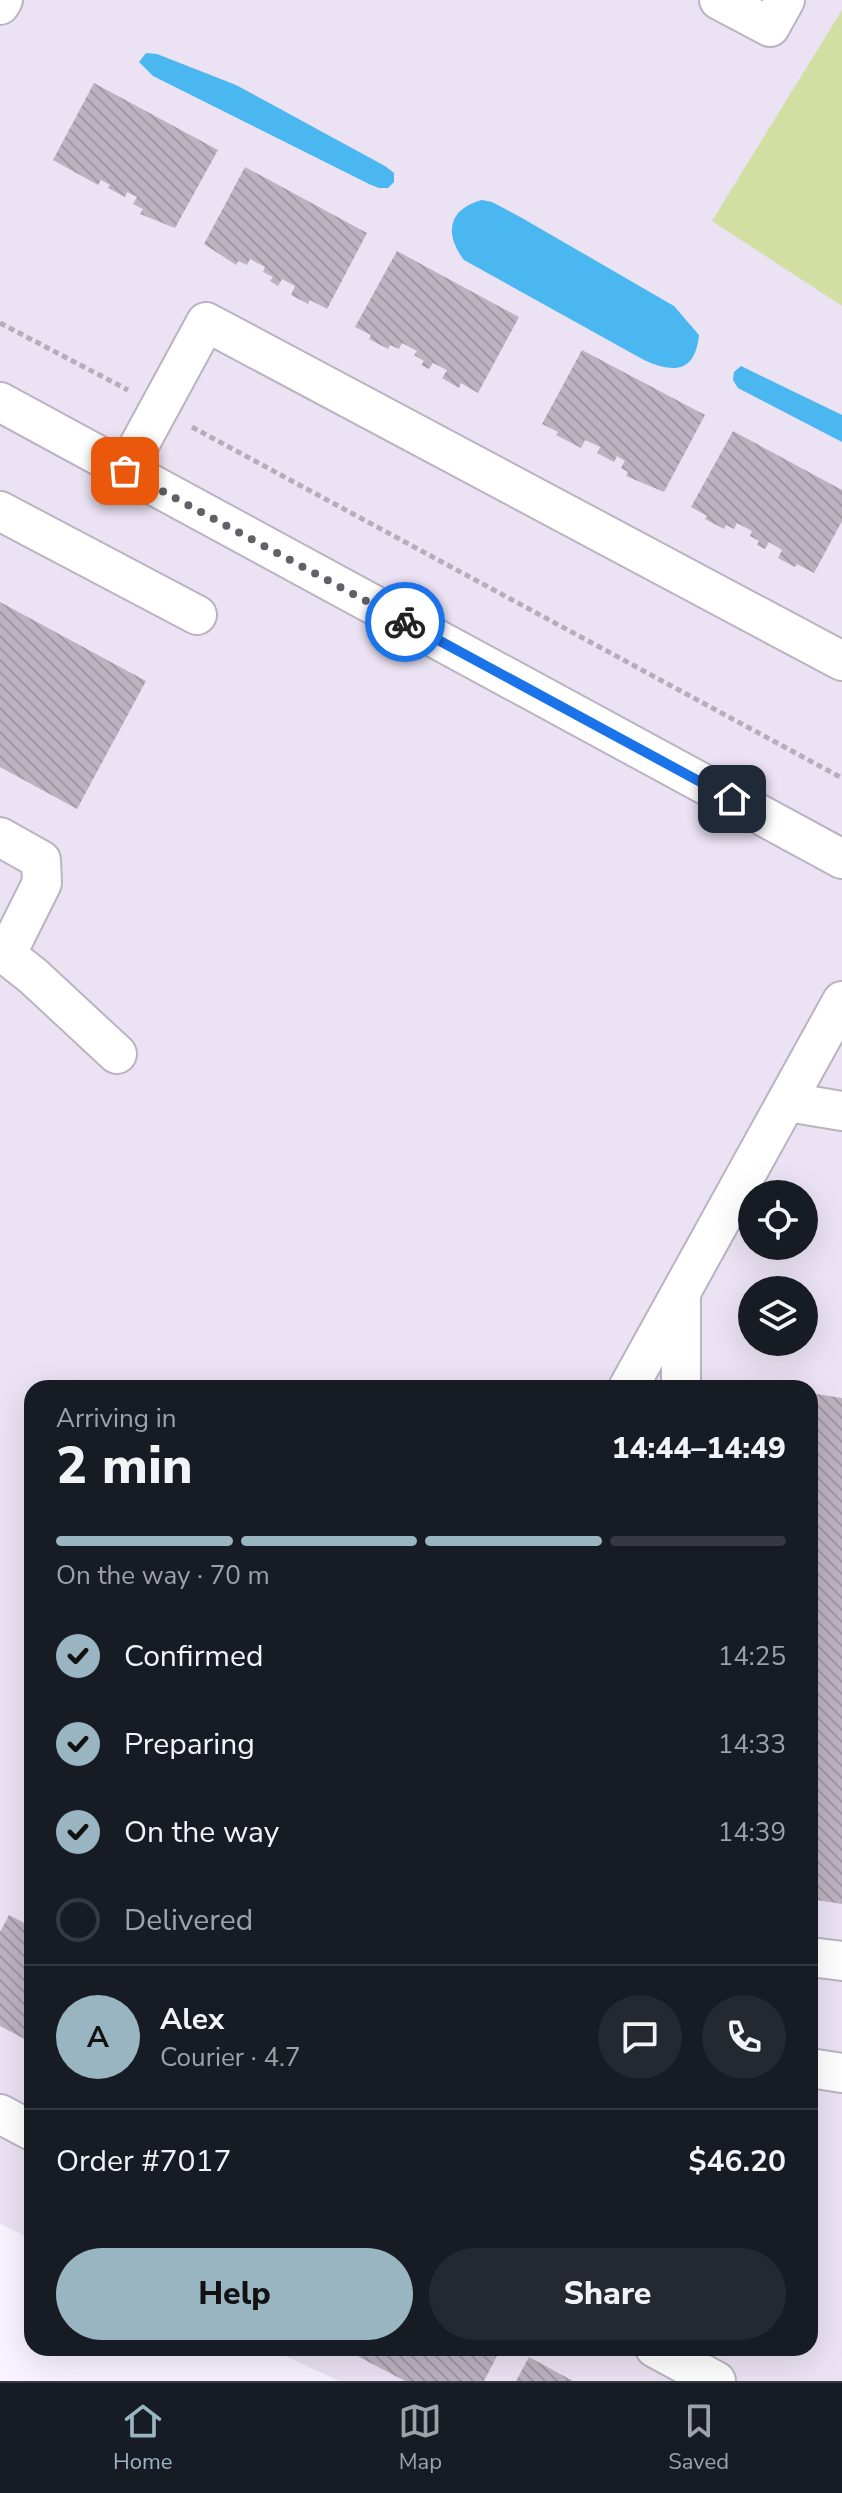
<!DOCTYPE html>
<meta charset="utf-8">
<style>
:root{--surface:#171b24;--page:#242831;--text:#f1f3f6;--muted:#9ea1a6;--line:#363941;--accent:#98b5c1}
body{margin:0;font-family:"Nunito Sans",sans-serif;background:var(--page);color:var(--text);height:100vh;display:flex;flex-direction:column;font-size:30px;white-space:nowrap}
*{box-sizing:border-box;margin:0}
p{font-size:26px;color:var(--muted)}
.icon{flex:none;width:44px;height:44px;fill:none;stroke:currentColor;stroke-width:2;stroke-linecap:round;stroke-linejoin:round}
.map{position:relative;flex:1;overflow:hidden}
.sheet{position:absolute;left:24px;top:1380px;width:794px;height:976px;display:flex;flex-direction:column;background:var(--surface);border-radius:24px;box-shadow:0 8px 32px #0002}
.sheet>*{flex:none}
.buttons{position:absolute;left:738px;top:1180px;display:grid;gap:16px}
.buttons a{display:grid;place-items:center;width:80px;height:80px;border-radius:50%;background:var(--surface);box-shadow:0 8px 32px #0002;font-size:40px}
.pin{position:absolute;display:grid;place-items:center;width:68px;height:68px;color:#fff;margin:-34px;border-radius:16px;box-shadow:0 4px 12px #0006}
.courier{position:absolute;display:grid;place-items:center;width:80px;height:80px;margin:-40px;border:6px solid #1a73e8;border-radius:50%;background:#fff;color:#222;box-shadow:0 2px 10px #0007}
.summary em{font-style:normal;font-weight:800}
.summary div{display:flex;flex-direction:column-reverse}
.summary{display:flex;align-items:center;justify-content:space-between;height:136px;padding:0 32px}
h1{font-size:52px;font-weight:800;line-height:60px}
.bar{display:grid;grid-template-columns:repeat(4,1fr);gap:12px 8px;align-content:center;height:96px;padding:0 32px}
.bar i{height:10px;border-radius:6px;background:var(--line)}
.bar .current{background:var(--accent)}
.bar p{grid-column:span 4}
.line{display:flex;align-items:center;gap:20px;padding:0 32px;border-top:2px solid var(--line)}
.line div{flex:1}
.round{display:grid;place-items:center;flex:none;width:84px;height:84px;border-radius:42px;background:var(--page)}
ol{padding:0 32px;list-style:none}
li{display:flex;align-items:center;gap:24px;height:88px}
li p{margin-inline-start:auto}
li .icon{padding:8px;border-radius:50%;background:var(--accent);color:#111;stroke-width:4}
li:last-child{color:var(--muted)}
li i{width:44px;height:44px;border:4px solid var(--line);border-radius:50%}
.cta{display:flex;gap:16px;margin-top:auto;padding:16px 32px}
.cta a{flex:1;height:92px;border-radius:48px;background:var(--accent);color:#111;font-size:32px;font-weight:800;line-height:92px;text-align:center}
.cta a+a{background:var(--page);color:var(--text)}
.tabs{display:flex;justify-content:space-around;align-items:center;height:112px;border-top:2px solid var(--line);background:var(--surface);font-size:22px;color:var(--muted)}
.tabs a{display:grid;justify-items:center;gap:4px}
.tabs .current{color:var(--accent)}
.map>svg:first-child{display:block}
</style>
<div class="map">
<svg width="842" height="2381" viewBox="0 0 842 2381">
<defs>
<pattern id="building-back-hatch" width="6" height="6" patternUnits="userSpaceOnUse" patternTransform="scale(2)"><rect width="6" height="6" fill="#bdb3c0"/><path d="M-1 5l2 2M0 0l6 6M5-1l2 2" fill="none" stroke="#a199a4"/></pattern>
</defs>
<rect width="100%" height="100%" fill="#f9f3ff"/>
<!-- built -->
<path fill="#ebe2f3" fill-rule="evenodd" d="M0 0H842V2381H339L268 2348H810V1388H32V2239L0 2224ZM752 1194H804V1246H752ZM752 1290H804V1342H752Z"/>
<!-- garden -->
<path fill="#d1e0a2" d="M842 10V306L712 221Z"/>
<!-- water -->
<g fill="#4bb7f1">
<path d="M146 53 157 54 236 85 385 166 394 173V182L388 188H379L369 184 153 76 139 62Z"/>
<path d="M482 200 492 202 522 218 674 306 699 335C695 372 675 374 644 360L464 260C444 234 448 209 482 200Z"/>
<path d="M741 366 842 415V442L738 388 733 380 734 372Z"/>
</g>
<!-- building -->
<g fill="url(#building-back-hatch)">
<path d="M94 83 218 150 175 228 140 214 143 209 133 204 137 197 127 192 125 197 108 188 110 185 101 180 98 185 53 160Z"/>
<path d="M245 167 367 233 327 309 310 300 308 304 291 295 295 286 282 279 278 286 270 281 273 277 263 272 265 267 250 259 247 265 238 261 236 265 204 244Z"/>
<path d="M397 251 519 317 478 393 461 383 459 388 442 378 447 370 433 363 429 369 421 365 424 361 414 355 417 351 402 343 399 349 390 345 388 349 369 339 371 335 355 327Z"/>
<path d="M582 350 705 415 664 492 626 476 628 472 621 468 625 461 617 456 614 462 597 453 600 447 585 440 581 448 556 435 558 432 542 424Z"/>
<path d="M733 431 842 490V521L814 573 797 564 795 567 778 558 782 550 769 542 765 549 757 545 759 541 750 536 752 531 737 523 734 529 726 525 724 529 705 519 707 516 691 507Z"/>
<path d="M0 602 146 681 77 809 0 767Z"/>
<path d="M810 1393 842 1398V1904L810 1899Z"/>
<path d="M9 1915 32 1927V2043L0 2026V1932Z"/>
<path d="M342 2348H501L484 2381H405Z"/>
<path d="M529 2357 573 2381H516Z"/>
</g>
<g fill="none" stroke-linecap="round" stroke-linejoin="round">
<defs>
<g id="minor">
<path d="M719 0 770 27 785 0"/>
<path d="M0 5 3 0"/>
<path d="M0 402 842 859"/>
<path d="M125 471 206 322 842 661"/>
<path d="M0 511 197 615"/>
<path d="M0 837 41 860 42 883 6 955"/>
<path d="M0 950 33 976 117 1054"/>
<path d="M788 1102 842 1111"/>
<path d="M628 1388 842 1001"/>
<path d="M681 1388V1295"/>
<path d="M810 1957 842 1961"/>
<path d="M810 2068 842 2073"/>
<path d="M0 2114 32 2131"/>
<path d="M655 2348 716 2381"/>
</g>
</defs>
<!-- minor casing -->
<use href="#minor" stroke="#bab3c1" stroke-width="42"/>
<!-- path -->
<g stroke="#b3aeb8" stroke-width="5" stroke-dasharray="6 4" stroke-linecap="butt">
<path d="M0 323 128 390"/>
<path d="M192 427 842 778"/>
</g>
<!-- minor -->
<use href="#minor" stroke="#fff" stroke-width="38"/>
</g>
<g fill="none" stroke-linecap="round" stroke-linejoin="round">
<!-- done -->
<path stroke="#635f66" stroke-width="8" stroke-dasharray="0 14.4" d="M125 471 405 622"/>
<!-- route -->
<path stroke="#1a73e8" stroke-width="10" d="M405 622 732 799"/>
</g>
</svg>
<div class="buttons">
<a><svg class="icon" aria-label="locate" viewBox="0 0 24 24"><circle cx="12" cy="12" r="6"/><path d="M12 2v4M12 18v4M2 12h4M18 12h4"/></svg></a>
<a><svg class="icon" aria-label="layers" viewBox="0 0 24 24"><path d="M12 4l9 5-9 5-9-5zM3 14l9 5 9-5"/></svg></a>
</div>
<div class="pin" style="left:125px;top:471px;background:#ea580c"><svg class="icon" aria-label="bag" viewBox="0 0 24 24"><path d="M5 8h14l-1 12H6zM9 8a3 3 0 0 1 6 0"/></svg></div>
<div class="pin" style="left:732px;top:799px;background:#1f2937"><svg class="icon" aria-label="home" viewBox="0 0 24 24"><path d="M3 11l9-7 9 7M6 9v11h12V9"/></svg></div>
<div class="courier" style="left:405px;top:622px"><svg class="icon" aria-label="bike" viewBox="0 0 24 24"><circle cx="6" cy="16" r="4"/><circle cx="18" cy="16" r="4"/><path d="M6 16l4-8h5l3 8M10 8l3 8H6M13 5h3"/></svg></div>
<section class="sheet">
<div class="summary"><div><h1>2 min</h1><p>Arriving in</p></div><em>14:44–14:49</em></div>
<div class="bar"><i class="current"></i><i class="current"></i><i class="current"></i><i></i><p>On the way · 70 m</p></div>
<ol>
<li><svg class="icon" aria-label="check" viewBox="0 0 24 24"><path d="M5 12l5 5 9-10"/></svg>Confirmed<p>14:25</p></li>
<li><svg class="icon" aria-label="check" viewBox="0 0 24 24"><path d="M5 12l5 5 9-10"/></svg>Preparing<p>14:33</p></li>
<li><svg class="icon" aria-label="check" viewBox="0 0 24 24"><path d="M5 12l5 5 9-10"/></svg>On the way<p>14:39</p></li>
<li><i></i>Delivered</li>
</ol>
<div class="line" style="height:144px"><b class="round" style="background:var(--accent);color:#111">A</b><div><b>Alex</b><p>Courier · 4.7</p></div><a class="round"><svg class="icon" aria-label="chat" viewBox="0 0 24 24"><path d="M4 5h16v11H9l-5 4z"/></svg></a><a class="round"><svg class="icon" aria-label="phone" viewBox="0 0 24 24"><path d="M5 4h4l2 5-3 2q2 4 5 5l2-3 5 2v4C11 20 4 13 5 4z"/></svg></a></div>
<div class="line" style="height:104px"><div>Order #7017</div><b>$46.20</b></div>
<div class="cta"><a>Help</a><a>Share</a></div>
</section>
</div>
<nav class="tabs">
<a class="current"><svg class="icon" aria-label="home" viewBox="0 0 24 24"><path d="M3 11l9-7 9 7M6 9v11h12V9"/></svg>Home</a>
<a><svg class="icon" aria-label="map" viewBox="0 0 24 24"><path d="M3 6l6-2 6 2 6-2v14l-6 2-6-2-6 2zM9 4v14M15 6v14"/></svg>Map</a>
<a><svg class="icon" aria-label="saved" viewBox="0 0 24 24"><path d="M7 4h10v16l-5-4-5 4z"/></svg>Saved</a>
</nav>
